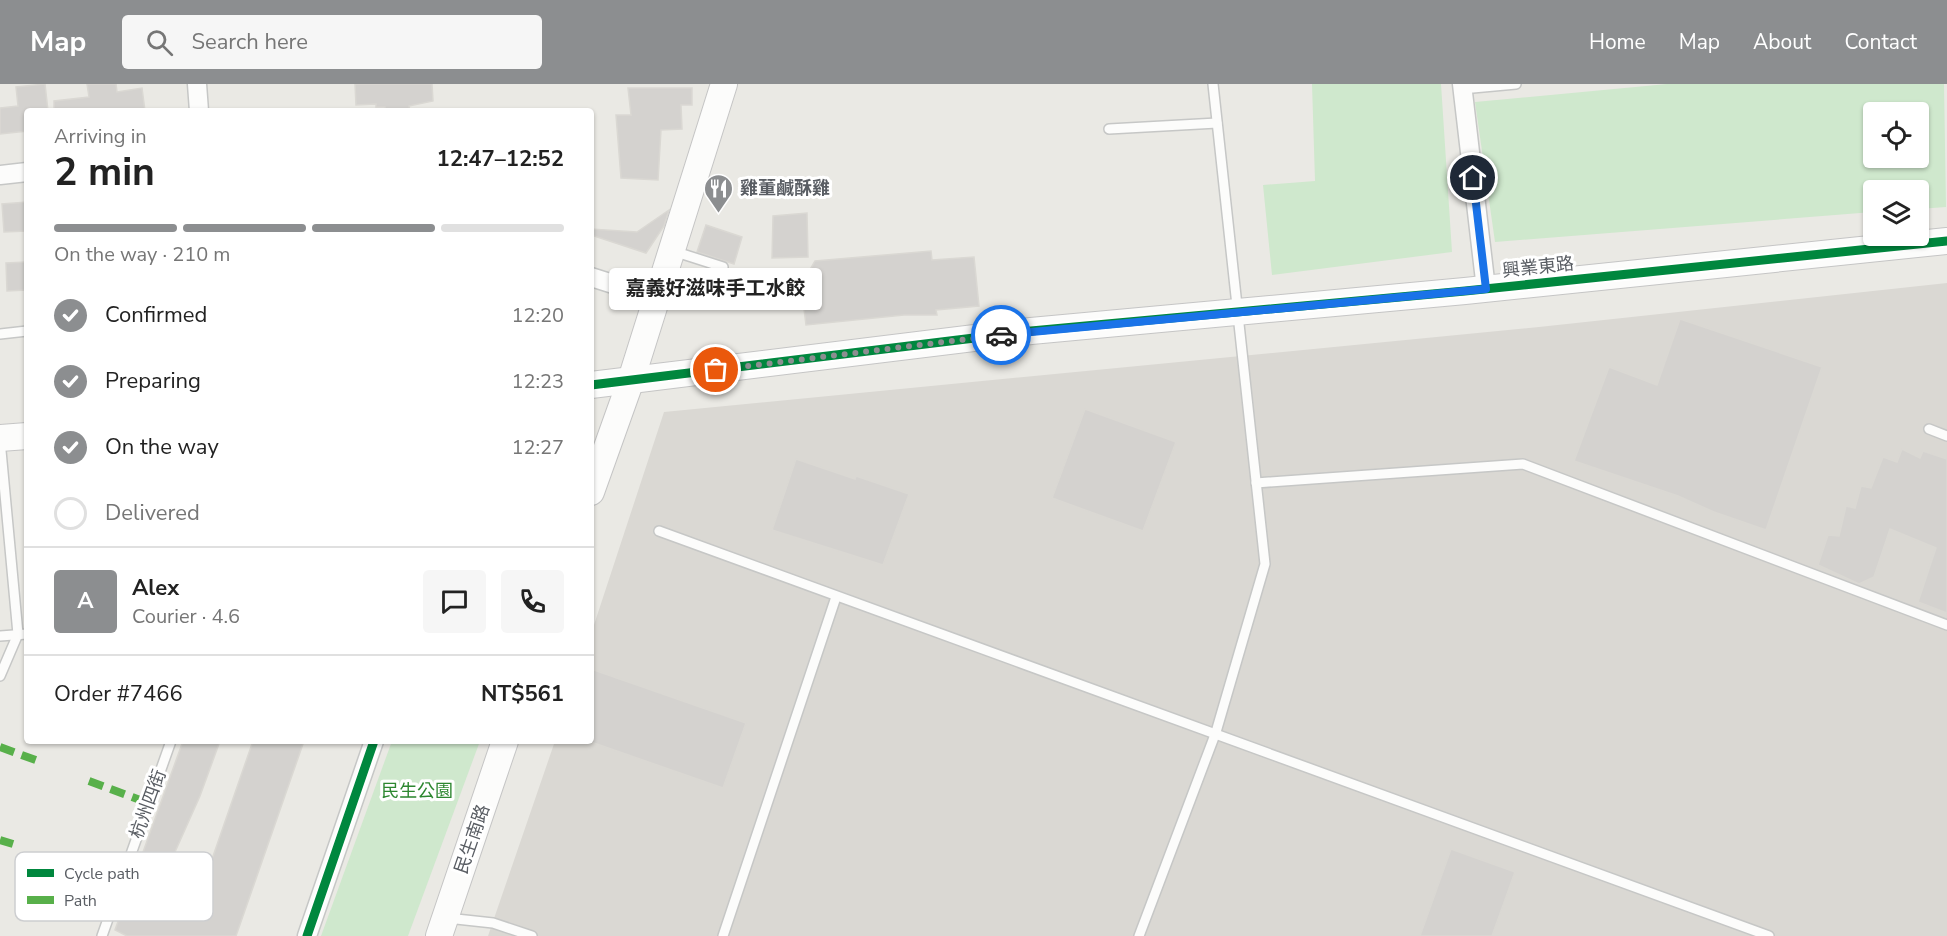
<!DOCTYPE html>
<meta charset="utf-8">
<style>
:root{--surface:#fff;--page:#f6f6f6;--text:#222;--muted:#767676;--line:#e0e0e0;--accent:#8c8e90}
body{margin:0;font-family:"Nunito Sans","Noto Sans TC",sans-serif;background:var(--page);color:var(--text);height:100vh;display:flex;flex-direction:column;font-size:22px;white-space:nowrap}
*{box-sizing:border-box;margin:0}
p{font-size:20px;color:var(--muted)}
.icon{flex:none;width:33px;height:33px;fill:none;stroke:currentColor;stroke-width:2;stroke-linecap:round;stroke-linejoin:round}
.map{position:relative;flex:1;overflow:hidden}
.drawer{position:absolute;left:24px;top:24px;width:570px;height:636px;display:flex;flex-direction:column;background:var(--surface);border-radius:6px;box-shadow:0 2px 4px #0004}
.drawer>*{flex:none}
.controls{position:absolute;left:1863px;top:18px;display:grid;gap:12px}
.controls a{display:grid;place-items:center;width:66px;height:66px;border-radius:6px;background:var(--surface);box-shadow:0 2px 4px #0004;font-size:30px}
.pin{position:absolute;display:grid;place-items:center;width:51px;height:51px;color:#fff;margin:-26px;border:3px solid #fff;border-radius:50%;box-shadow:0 2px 6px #0007}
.courier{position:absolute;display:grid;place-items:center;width:60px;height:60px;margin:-30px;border:4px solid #1a73e8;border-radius:50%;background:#fff;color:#222;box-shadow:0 2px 8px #0007}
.bubble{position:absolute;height:42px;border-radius:6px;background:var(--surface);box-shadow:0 2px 4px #0004;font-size:20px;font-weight:700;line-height:42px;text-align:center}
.summary em{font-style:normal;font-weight:700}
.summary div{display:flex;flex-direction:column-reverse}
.summary{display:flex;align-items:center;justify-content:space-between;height:102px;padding:0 30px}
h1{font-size:39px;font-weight:700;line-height:45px}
.bar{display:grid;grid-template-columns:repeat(4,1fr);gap:9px 6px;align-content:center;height:72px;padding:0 30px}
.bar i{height:8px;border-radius:4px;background:var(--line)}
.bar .on{background:var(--accent)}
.bar p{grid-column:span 4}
.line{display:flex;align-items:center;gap:15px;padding:0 30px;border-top:2px solid var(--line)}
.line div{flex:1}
.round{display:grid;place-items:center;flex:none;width:63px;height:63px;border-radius:6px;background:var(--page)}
ol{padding:0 30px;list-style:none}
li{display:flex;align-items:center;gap:18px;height:66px}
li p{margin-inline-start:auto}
li .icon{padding:6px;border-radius:50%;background:var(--accent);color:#fff;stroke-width:4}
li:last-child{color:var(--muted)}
li i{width:33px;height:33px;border:3px solid var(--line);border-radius:50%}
header{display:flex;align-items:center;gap:36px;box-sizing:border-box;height:84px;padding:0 30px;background:var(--accent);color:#fff}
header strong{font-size:28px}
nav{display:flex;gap:33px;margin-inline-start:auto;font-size:21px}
.search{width:420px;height:54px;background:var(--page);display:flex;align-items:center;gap:15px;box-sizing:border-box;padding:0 21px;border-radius:6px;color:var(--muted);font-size:22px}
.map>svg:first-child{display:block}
</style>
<header>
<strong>Map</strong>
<div class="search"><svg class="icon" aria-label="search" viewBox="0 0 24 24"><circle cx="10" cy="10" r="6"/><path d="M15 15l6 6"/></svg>Search here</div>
<nav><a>Home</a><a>Map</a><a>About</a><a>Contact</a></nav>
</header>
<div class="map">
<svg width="1947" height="852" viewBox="0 0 1947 852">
<rect width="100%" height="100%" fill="#eae9e4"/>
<!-- industrial -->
<path fill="#dad8d3" d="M1947 199V852H488L555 657H591V550L664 328 1539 243Z"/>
<!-- green -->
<g fill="#cfe8cd" fill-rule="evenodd">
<path d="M1312 0H1441L1452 168 1272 191 1263 101 1315 97Z"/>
<path d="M1667 0H1944L1946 123 1919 125 1918 106H1874L1873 128 1495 158 1475 18ZM1874 28H1918V74H1874Z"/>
<path d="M392 657H480L408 852H321Z"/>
</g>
<!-- building -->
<g fill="#d4d2cf" stroke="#dad8d3" stroke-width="1.5">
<path d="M45 0 48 27H27V47L0 50V24L18 22 16 3Z"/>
<path d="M87 0H116L117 8 142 4 145 27H54V17L89 13Z"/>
<path d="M355 0H432L433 17 409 22 410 27H386L385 23H376V20L356 21Z"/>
<path d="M628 4H692V21H681L682 45 661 46 658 96 621 94 616 31H631Z"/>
<path d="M27 118V147L4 148 2 120Z"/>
<path d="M669 126 664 142 646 169 591 151V145L637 148Z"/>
<path d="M807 129 808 173 772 174 773 132Z"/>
<path d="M706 141 742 153 734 180 697 168Z"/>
<path d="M931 167 932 176 974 173 979 222 936 226 937 231H904L806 241 801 201 815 177Z"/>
<path d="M27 178V206L7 207 6 179Z"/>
<path d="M1680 235 1822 283 1766 446 1714 428 1678 412 1574 377 1609 283 1657 301Z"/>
<path d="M1085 325 1176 358 1143 447 1052 414Z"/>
<path d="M1902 365 1920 374 1923 367 1947 375V529L1918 518 1936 464 1890 445 1874 493 1859 500 1818 481 1828 451 1839 452 1846 422 1855 424 1861 402 1871 404 1883 373 1897 378Z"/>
<path d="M796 375 855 395 856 392 909 410 883 481 772 446Z"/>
<path d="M591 585 746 639 723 704 591 658Z"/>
<path d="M183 657H220L200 712 154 815 194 827 253 657H304L236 852H127L115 846Z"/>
<path d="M1451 765 1515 788 1492 852H1420Z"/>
</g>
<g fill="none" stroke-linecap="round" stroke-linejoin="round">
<defs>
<g id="lane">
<path d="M1462 5 1516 0"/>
<path d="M1109 45 1217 39"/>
<path d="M673 167 723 183"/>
<path d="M0 250 27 247"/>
<path d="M1929 345 1947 352"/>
<path d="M1256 399 1523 380 1947 541"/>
<path d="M659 447 1769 852"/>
<path d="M0 552 27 550"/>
<path d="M0 592 18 550 0 356"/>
<path d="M447 834 493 839 532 852"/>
<path d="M102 852 171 657"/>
<path d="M723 852 836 513"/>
<path d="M1139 852 1216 648 1265 480 1213 0"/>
</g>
<g id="street">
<path d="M197 0 199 27"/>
<path d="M1462 0 1486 205"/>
<path d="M0 91 27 88"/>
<path d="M591 193 657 214"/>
<path d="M307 852 374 657"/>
</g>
<g id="secondary">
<path d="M591 301 1031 247 1465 207 1947 157"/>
<path d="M0 354 27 352"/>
<path d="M591 408 631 296 724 0"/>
<path d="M439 852 505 657"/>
</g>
</defs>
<!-- lane casing -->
<use href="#lane" stroke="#c6c7c6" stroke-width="12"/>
<!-- street casing -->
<use href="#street" stroke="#c6c7c6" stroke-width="21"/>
<!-- secondary casing -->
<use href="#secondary" stroke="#c5c5c5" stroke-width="28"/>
<!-- lane -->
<use href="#lane" stroke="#fcfcfb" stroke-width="9"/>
<!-- street -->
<use href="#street" stroke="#fcfcfb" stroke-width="18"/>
<!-- secondary -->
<use href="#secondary" stroke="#fcfcfb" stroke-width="26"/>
<!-- quiet -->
<g stroke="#58b04a" stroke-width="8" stroke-dasharray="15 8" stroke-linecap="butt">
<path d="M0 663 41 678"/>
<path d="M89 697 148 719"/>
<path d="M0 756 13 760"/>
<path d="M70 784 121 799"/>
</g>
<defs>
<g id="cycleway">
<path d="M591 301 1031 247 1465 207 1947 157"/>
<path d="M307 852 374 657"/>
</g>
</defs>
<!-- cycleway casing -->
<use href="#cycleway" stroke="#fff" stroke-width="13"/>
<!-- cycleway -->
<use href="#cycleway" stroke="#00873e" stroke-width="9"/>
</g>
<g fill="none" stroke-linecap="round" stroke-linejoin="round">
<!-- done -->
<path stroke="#8c8e90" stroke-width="6" stroke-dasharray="0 10.8" d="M716 286 1001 251"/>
<!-- route -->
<path stroke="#1a73e8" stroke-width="8" d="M1001 251 1486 205 1473 94"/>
</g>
<!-- icons -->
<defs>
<symbol id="restaurant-pin" viewBox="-11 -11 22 30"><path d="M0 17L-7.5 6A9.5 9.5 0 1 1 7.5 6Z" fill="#8c8e90" stroke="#fff"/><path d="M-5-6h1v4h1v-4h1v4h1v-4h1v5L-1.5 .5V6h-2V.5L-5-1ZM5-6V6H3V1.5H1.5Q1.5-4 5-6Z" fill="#fff"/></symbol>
</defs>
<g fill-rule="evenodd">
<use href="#restaurant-pin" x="702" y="88" width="33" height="45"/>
</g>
<g text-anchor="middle" stroke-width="6" stroke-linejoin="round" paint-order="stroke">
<!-- poi labels -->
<g font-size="18" font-weight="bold" fill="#595d63" stroke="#fff" text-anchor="start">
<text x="740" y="110">雞董鹹酥雞</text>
</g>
<!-- street labels -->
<g font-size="18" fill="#595d63" stroke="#fff">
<text transform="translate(1538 183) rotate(-6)" y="6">興業東路</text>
<text transform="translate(148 720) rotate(-70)" y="6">杭州四街</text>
<text transform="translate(472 755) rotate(-71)" y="6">民生南路</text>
</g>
<!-- park labels -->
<g font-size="18" fill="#2d8730" stroke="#fff">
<text x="417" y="713">民生公園</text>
</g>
</g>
<!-- legend -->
<rect x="15" y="768" width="198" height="69" rx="9" fill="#fff" stroke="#cdced0" stroke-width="1.5"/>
<rect x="27" y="785" width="27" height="8" fill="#00873e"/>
<rect x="27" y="812" width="27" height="8" fill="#58b04a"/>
<g font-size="16" fill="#595d63">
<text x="64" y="795">Cycle path</text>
<text x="64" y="822">Path</text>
</g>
</svg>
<div class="controls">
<a><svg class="icon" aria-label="locate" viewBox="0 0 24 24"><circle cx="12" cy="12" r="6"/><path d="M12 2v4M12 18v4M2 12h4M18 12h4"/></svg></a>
<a><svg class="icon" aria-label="layers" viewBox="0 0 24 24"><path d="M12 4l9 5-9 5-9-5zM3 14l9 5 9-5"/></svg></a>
</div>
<div class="pin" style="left:716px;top:286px;background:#ea580c"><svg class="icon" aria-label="bag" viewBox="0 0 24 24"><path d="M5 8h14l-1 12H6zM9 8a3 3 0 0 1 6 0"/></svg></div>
<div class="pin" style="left:1473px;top:94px;background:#1f2937"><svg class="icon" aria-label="home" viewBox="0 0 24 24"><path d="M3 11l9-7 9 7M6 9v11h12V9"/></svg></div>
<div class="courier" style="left:1001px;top:251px"><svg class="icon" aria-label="car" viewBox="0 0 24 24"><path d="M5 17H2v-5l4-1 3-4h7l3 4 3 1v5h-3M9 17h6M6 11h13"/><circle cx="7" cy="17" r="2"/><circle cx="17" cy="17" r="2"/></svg></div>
<div class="bubble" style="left:609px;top:184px;width:213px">嘉義好滋味手工水餃</div>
<section class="drawer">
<div class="summary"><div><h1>2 min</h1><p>Arriving in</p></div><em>12:47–12:52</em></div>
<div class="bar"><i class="on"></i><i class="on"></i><i class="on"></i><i></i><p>On the way · 210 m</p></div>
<ol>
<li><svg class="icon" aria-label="check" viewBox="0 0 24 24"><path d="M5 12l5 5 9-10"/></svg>Confirmed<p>12:20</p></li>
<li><svg class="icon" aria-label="check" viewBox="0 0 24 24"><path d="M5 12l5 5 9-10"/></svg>Preparing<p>12:23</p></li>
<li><svg class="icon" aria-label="check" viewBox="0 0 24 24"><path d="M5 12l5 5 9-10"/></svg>On the way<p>12:27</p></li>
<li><i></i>Delivered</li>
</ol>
<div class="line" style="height:108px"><b class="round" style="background:var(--accent);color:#fff">A</b><div><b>Alex</b><p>Courier · 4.6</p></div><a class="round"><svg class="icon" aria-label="chat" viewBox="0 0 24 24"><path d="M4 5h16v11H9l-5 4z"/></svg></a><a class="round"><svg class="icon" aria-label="phone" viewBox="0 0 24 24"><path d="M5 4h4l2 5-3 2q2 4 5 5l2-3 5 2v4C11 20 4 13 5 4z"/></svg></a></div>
<div class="line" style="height:78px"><div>Order #7466</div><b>NT$561</b></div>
</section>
</div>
